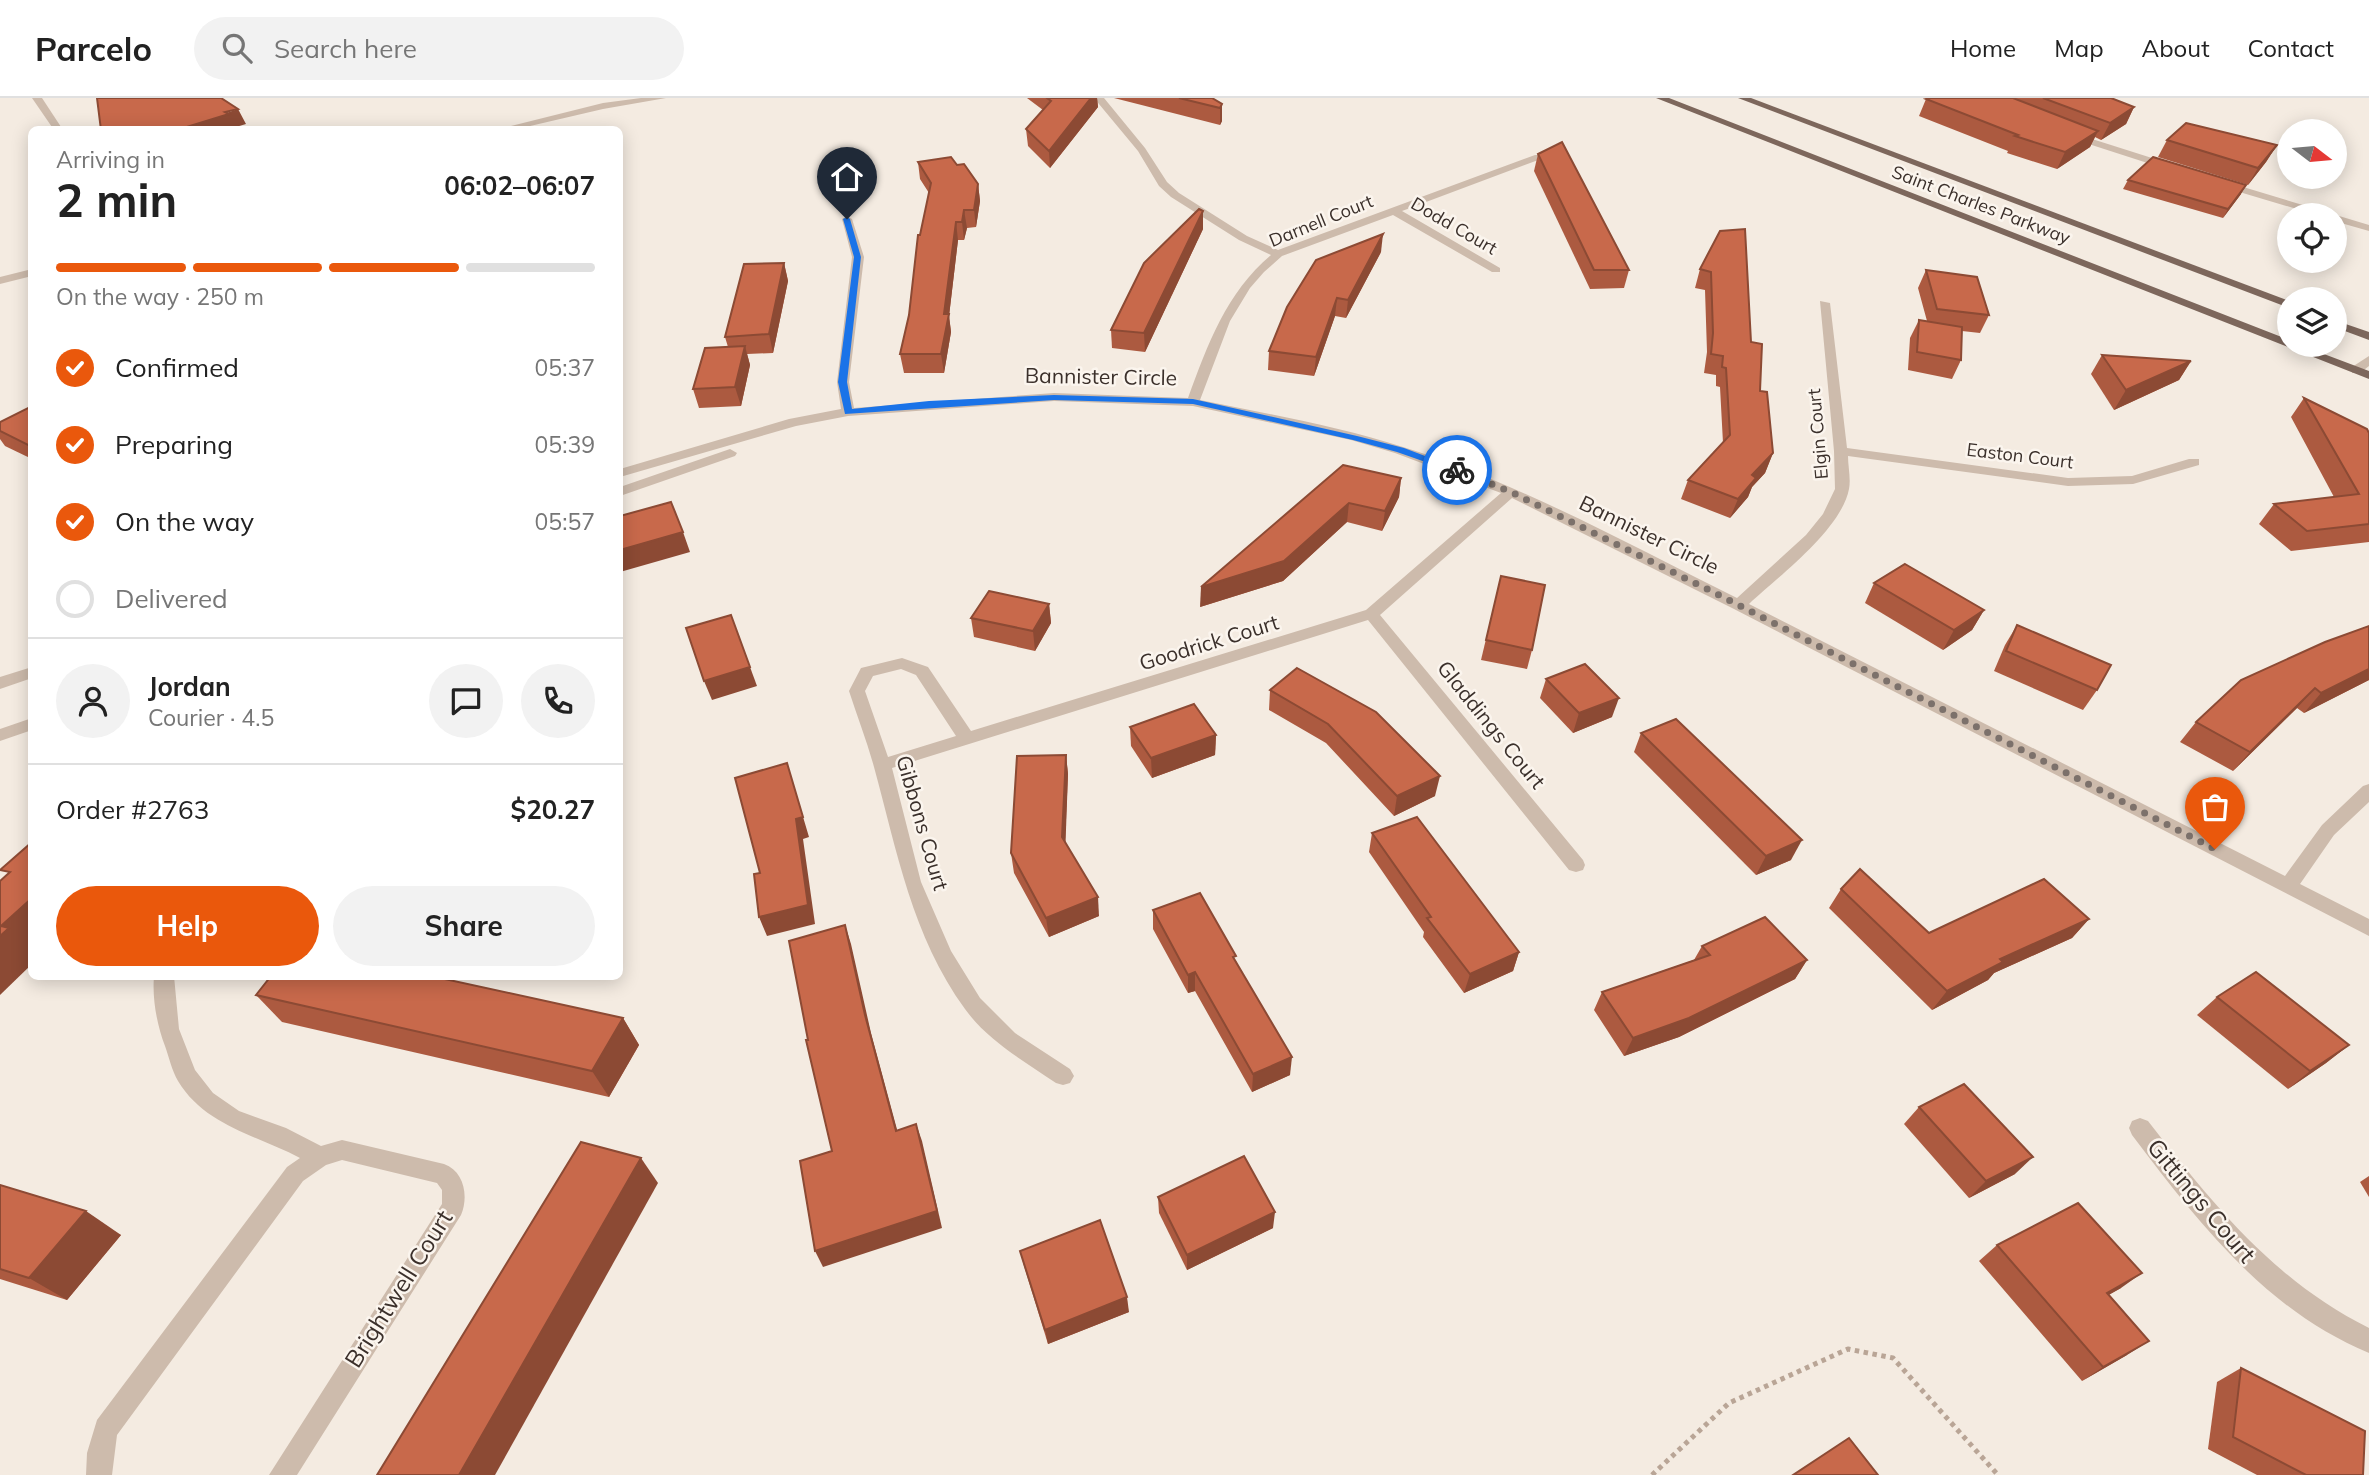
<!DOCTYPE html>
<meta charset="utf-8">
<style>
:root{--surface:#fff;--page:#f2f2f2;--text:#222;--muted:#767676;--line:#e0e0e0;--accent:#ea580c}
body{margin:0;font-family:Mulish,sans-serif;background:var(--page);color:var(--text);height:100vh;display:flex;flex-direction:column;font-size:26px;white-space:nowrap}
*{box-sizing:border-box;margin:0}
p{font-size:23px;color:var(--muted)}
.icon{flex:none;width:38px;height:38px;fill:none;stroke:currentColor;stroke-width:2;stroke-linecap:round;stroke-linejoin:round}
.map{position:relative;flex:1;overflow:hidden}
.panel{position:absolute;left:28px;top:28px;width:595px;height:854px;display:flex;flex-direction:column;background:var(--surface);border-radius:10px;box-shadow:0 4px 18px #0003}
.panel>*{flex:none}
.needle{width:46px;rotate:106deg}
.tools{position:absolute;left:2277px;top:21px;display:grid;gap:14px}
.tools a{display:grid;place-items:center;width:70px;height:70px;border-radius:50%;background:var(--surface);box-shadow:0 4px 18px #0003;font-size:35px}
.pin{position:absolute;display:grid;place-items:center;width:60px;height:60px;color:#fff;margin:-72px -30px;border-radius:50% 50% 50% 0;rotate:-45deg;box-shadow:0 0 7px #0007}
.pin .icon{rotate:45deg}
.courier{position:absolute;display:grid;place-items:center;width:70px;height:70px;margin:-35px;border:5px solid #1a73e8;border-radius:50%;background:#fff;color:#222;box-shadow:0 2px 9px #0007}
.overview em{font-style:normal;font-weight:700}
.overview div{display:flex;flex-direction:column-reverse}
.overview{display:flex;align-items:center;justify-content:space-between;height:119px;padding:0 28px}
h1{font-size:46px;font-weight:700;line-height:52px}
.bar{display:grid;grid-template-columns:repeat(4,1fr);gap:10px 7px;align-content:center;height:84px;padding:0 28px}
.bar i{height:9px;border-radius:5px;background:var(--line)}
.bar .active{background:var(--accent)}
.bar p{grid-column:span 4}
.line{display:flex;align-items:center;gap:18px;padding:0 28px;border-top:2px solid var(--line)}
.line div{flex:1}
.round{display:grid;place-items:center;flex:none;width:74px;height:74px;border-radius:37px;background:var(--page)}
ol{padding:0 28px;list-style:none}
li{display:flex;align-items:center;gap:21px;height:77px}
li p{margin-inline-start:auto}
li .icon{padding:7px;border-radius:50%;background:var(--accent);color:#fff;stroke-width:4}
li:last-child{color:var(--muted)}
li i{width:38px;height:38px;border:4px solid var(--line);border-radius:50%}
.cta{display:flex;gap:14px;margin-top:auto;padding:14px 28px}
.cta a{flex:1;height:80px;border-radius:42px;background:var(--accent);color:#fff;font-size:28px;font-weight:700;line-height:80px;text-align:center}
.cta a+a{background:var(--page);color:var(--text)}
header{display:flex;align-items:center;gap:42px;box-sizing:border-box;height:98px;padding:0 35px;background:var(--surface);border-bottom:2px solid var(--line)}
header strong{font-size:33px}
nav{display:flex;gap:38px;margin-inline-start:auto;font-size:24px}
.search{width:490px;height:63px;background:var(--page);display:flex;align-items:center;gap:18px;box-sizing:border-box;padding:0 24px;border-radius:38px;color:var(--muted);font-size:26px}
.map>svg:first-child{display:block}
</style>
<header>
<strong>Parcelo</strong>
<div class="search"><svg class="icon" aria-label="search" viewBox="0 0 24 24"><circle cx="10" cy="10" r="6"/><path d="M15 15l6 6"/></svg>Search here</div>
<nav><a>Home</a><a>Map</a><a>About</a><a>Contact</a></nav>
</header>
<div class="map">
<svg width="2369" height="1377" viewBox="0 0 2369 1377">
<rect width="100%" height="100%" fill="#f4ebe1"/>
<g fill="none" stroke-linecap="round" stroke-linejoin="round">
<!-- path -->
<path stroke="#b9a596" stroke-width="5" stroke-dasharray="4.5 4.5" stroke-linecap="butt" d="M1652 1377 1729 1305 1848 1251 1893 1260 1998 1377"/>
<!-- minor -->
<g fill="#cdbbac" fill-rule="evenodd">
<path d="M32 0H42L63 32H54Z"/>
<path d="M641 0H666L603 11 513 32H495L603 5Z"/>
<path d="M1094 0H1104L1145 50 1167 84 1179 95 1247 138 1278 152 1535 57H1541V61L1402 113 1500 170V174H1492L1393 117 1282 158 1264 174 1250 190 1230 223 1200 302C1268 316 1337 328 1403 349 1519 385 1628 446 1737 500L1806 437 1823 416 1835 391 1834 353 1820 203 1830 205 1847 350 2068 380 2132 378 2189 361H2199V367L2133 386 2068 388 1848 358C1848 368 1851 381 1849 391 1841 432 1779 478 1749 506L2285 778 2322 727 2363 688 2369 686V704L2334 737 2300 786 2369 821V838L1734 511 1512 400 1380 517 1583 762 1585 767 1583 772 1576 774 1569 772 1368 522 892 670 921 784 951 853 980 900 1015 935 1070 971 1074 978 1070 985 1063 987 1056 985C1024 963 988 943 965 911 912 838 897 753 874 669 867 643 857 618 849 593L861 570 902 560 928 569 971 633 1366 512 1501 395 1395 355 1351 342 1193 308 1054 303 848 318 796 328 620 379V371L789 321 841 311 837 284 852 159 842 121 847 118 852 121 864 159 849 284 854 310 1054 295 1188 300C1208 246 1226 195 1271 157L1239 142 1171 99 1159 88 1138 53ZM901 571 916 577 956 638 888 659 865 593 873 578Z"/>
<path d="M2070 34 2174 67 2175 69 2166 71 2067 39 2065 37Z"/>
<path d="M2220 82 2369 127V133L2334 123V117H2317L2216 87V83Z"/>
<path d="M32 171V178L0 186V179Z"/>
<path d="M2369 258V268L2360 275H2352V269Z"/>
<path d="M730 351 737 355 735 358 620 398V389Z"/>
<path d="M32 569V580L0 591V579Z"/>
<path d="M32 620V632L0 643V631Z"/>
<path d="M154 878H174L179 931 195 972 213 995 239 1013 286 1030 321 1048 342 1042 444 1066C464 1073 469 1098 461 1117L297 1377H269L442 1106V1092L437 1085 342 1062 326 1067 303 1083 117 1337 112 1377H86L87 1355 97 1322 287 1069 300 1060C257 1037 205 1028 178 983 172 973 169 959 165 948 157 927 152 901 154 878Z"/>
<path d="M2140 1020 2148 1023C2212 1105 2274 1183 2369 1230V1255C2265 1212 2198 1124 2132 1037L2129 1030 2132 1023Z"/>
</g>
<!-- major -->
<g fill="#7d675c" fill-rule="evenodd">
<path d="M1656 0H1669L2289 242V247H2300L2369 273V281Z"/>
<path d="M1738 0H1751L2289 203V210Z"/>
<path d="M2334 222 2369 234V242L2334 229Z"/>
</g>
</g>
<!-- wall -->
<g fill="#ac5a40">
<path d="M1027 0H1097L1098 9 1050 70 1028 48 1026 31 1043 12Z"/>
<path d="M1114 0H1212L1222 6V23L1220 27Z"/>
<path d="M1930 0H2111L2134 9 2126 26 2101 42 2095 39 2090 49 2057 71 2007 55 2008 53 1919 18 1926 1Z"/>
<path d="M2167 42 2277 47 2266 64 2248 87 2158 59Z"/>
<path d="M1538 56 1629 172 1624 190 1590 191 1534 73Z"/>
<path d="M918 64 957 67 978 86 980 103 976 129 967 130 964 142H958L949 218 951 234 944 275H904L900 256 909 217 929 95 920 81Z"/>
<path d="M2128 82 2241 96 2223 120 2123 91Z"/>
<path d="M1203 113V131L1145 254 1112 250 1111 232Z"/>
<path d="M1720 133 1751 244 1773 355 1765 375 1752 389 1748 399 1730 420 1681 401 1688 382 1723 345 1720 289 1716 288V277L1704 275 1707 254 1705 192 1695 190 1700 171Z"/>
<path d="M1381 154 1346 220 1335 218 1314 278 1268 272 1269 253Z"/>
<path d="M784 165 788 183 773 255 747 256 750 267 741 308 699 310 693 291 728 249 725 239Z"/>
<path d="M1926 172 1989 217 1980 235 1962 233 1961 262 1952 281 1908 272 1910 240 1919 222 1927 223 1918 190Z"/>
<path d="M2102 257 2191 263 2179 282 2114 312 2091 276Z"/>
<path d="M2304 300 2369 335V444L2291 453 2259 426 2274 406 2334 399 2291 319Z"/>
<path d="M32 310V361L5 348 0 341V324Z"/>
<path d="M1343 367 1401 380 1399 399 1382 433 1347 424 1283 483 1200 509Z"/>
<path d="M1501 478 1532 552 1527 571 1481 562Z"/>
<path d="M1874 485 1984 512 1972 532 1943 552 1865 505Z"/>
<path d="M1049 506 1051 525 1035 553 974 539 971 520Z"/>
<path d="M2017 527 2097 592 2083 612 1994 573 2005 547Z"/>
<path d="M2369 528V582L2304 615 2297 610 2233 673 2180 644 2196 624Z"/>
<path d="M1546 581 1612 619 1573 635 1540 600Z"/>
<path d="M1270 592 1376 614 1435 698 1394 718 1326 645 1269 612Z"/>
<path d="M1130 629 1216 637 1215 657 1152 680 1131 648Z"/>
<path d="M1641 635 1791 762 1756 777 1634 654Z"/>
<path d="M1066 657 1068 676 1065 744 1099 818 1049 839 1014 775 1011 755Z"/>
<path d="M1372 735 1519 854 1513 873 1464 895 1423 839 1424 834 1369 754Z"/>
<path d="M1841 791 1929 835 2089 821 2072 840 1994 875 1988 882 1932 912 1829 810Z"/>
<path d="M1153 812 1236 863 1290 977 1252 994 1195 893 1188 895 1153 831Z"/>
<path d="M1702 848 1807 862 1795 881 1679 939 1624 958 1594 912 1602 894 1694 862Z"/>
<path d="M256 897 623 920 639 947 609 999 282 924Z"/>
<path d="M2217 899 2349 947 2326 965 2288 991 2197 917Z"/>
<path d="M1919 1009 2015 1076 1969 1100 1904 1026Z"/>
<path d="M2369 1078V1099L2360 1084Z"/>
<path d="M0 1087 121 1137 67 1202 0 1181Z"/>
<path d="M1158 1099 1273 1130 1187 1172 1159 1115Z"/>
<path d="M1997 1147 2121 1190 2108 1197 2127 1257 2082 1283 1979 1163Z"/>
<path d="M1020 1153 1129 1214 1048 1246 1024 1168Z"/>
<path d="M2241 1270 2363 1377H2257L2208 1351 2217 1284Z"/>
</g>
<!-- shaded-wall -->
<g fill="#8c4a34">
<path d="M1091 0H1097L1098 9 1050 70 1049 53Z"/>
<path d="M1222 6V23L1220 27V10Z"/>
<path d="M2134 9 2126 26 2101 42 2110 25Z"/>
<path d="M238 11 246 26 236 29 237 32H177Z"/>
<path d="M2098 33 2090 49 2057 71 2065 54Z"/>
<path d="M2277 47 2266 64 2248 87 2258 70Z"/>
<path d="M978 86 980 103 976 129 974 112Z"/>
<path d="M2246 87 2241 96 2223 120 2228 111Z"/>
<path d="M964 112 967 130 964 142 962 124Z"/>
<path d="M1203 113V131L1145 254 1144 235Z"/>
<path d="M956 124 958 142 949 218 951 234 944 275 941 256 944 216Z"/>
<path d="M1383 136 1381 154 1346 220 1348 202Z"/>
<path d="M784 165 788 183 773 255 769 236Z"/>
<path d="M1337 200 1335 218 1314 278 1316 259Z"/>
<path d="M745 248 750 267 741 308 735 289Z"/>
<path d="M2191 263 2179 282 2114 312 2126 292Z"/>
<path d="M1773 355 1765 375 1752 389 1748 399 1730 420 1738 401 1752 377Z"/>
<path d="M1401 380 1399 399 1382 433 1385 413Z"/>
<path d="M1349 405 1347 424 1283 483 1200 509 1201 489Z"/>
<path d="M683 434 690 454 620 474V452Z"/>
<path d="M1049 506 1051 525 1035 553 1033 533Z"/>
<path d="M1984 512 1972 532 1943 552 1954 532Z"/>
<path d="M750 569 757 588 712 602 704 583Z"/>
<path d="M2369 571V582L2304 615 2321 595Z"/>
<path d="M2315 590 2297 610 2233 673 2250 654Z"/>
<path d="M1619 600 1612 619 1573 635 1579 615Z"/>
<path d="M1216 637 1215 657 1152 680 1151 660Z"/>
<path d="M1066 657 1068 676 1065 759 1062 739Z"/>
<path d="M787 665 809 739 803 741 815 826 767 838 759 819Z"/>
<path d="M1440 678 1435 698 1394 718 1397 698Z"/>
<path d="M1802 742 1791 762 1756 777 1766 758Z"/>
<path d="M1098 799 1099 818 1049 839 1046 820Z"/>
<path d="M32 800V866L0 897V838L1 828Z"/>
<path d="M2089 821 2072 840 1994 875 1988 882 1932 912 1947 893 2000 861Z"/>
<path d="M845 827 851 846 871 935 902 1050 896 1033 865 917Z"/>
<path d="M1519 854 1513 873 1464 895 1470 876Z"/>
<path d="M1807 862 1795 881 1679 939 1624 958 1633 940Z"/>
<path d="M1195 874V893L1188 895V877Z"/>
<path d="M623 920 639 947 609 999 592 973Z"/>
<path d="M2349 947 2326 965 2288 991 2310 973Z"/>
<path d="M1292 959 1290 977 1252 994 1253 976Z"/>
<path d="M916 1026 922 1043 942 1130 823 1169 815 1153Z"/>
<path d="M2033 1059 2015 1076 1969 1100 1986 1083Z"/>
<path d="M641 1060 658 1085 495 1377H459Z"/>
<path d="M86 1113 121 1137 67 1202 29 1180Z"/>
<path d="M1275 1114 1273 1130 1187 1172V1157Z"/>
<path d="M2142 1175 2121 1190 2086 1210 2107 1195Z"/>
<path d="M1127 1199 1129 1214 1048 1246 1045 1232Z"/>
<path d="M2149 1243 2127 1257 2082 1283 2103 1269Z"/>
</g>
<!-- building -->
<g fill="#c8694b" stroke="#8c4a34" stroke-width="2">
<path d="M97 0H221L238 11 225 14 229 16 177 32H101Z"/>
<path d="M1047 0H1091L1049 53 1026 31 1051 3Z"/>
<path d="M1179 0H1212L1222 6 1220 10Z"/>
<path d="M1930 0H2013L2098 33 2065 54 2015 38 2018 37 1926 1Z"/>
<path d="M2043 0H2111L2134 9 2110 25Z"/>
<path d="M2186 25 2277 47 2258 70 2167 42Z"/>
<path d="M1562 44 1629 172H1594L1538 56Z"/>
<path d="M951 59 957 67 964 66 978 86 974 112H964L962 124H956L944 216H949L941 256H900L909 217 918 137H920L931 85 918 64Z"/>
<path d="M2153 59 2246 87 2228 111 2128 82Z"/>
<path d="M1199 111 1203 113 1144 235 1111 232 1144 165Z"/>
<path d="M1745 131 1751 244 1762 246 1760 293 1767 294 1773 355 1752 377 1756 380 1738 401 1688 382 1730 337 1726 270 1722 269 1723 258 1711 256 1713 235 1711 174 1700 171 1720 133Z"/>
<path d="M1383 136 1348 202 1337 200 1316 259 1269 253 1287 209 1316 162Z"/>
<path d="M784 165 769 236 725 239 744 166Z"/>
<path d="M1926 172 1977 179 1989 217 1937 211Z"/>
<path d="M1919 222 1962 229 1961 262 1917 254Z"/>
<path d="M745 248 735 289 693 291 705 250Z"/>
<path d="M2102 257 2191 263 2126 292Z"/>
<path d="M2304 300 2367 331 2369 335V426L2307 433 2274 406 2359 396Z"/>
<path d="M30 309 32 310V349L0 333V324Z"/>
<path d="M1343 367 1401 380 1385 413 1349 405 1284 463 1201 489Z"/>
<path d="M671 404 683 434 620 452V418Z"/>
<path d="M1905 466 1984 512 1954 532 1874 485Z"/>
<path d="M1501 478 1545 487 1532 552 1486 542Z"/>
<path d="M989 493 1049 506 1033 533 971 520Z"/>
<path d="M731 517 750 569 704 583 686 530Z"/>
<path d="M2017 527 2111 567 2097 592 2006 553Z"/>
<path d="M2369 528V571L2321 595 2315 590 2250 654 2196 624 2241 582 2325 544Z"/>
<path d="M1585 566 1619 600 1579 615 1546 581Z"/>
<path d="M1297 570 1376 614 1440 678 1397 698 1328 626 1270 592Z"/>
<path d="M1194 606 1216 637 1151 660 1130 629Z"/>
<path d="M1676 621 1802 742 1766 758 1641 635Z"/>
<path d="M1066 657 1062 739 1098 799 1046 820 1011 755 1017 658Z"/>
<path d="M787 665 803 719 796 721 808 807 759 819 754 776 760 775 735 680Z"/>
<path d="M1417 719 1519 854 1470 876 1427 820 1431 819 1372 735Z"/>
<path d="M32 744V800L1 828 9 830 0 838V783L10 774 0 772Z"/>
<path d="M1860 771 1929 835 2044 781 2089 821 2000 861 2003 864 1947 893 1841 791Z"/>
<path d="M1200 795 1236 858 1233 859 1292 959 1253 976 1195 874 1188 877 1153 812Z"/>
<path d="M1765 819 1807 862 1689 920 1633 940 1602 894 1710 857 1702 848Z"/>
<path d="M845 827 865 917 896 1033 916 1026 937 1113 815 1153 800 1063 832 1053 806 942H808L789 843Z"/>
<path d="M2256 874 2349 947 2310 973 2217 899Z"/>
<path d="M271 878H431L623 920 592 973 256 897Z"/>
<path d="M1964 986 2033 1059 1986 1083 1919 1009Z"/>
<path d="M581 1044 641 1060 459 1377H377Z"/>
<path d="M1244 1058 1275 1114 1187 1157 1158 1099Z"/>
<path d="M0 1087 86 1113 29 1180 0 1171Z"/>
<path d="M2078 1105 2142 1175 2107 1195 2149 1243 2103 1269 1997 1147Z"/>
<path d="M1100 1122 1127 1199 1045 1232 1020 1153Z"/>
<path d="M2241 1270 2365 1333 2363 1377H2306L2233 1339Z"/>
<path d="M1849 1340 1878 1377H1793Z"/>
</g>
<!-- route -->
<path fill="#1a73e8" d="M847 119 850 121 861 159 847 284 852 311 929 303 1054 297 1193 301 1357 338 1404 350 1462 372 1454 374 1397 354 1353 342 1193 306 1054 302 845 316 838 284 854 159 843 121Z"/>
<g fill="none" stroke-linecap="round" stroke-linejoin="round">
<!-- done -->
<path stroke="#7c716b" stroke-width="7" stroke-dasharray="0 12.6" d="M1457 372 1511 394 1715 495 2215 751"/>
</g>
<g text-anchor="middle" stroke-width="5" stroke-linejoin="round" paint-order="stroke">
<!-- far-street labels -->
<g font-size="18" fill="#3b302b" stroke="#fbf5ee">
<text transform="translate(1981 107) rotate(21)" y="6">Saint Charles Parkway</text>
<text transform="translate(1321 123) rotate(-22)" y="6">Darnell Court</text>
<text transform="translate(1454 128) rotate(30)" y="6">Dodd Court</text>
<text transform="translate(1818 336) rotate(-95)" y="6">Elgin Court</text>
<text transform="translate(2020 358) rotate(7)" y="6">Easton Court</text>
</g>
<!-- street labels -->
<g font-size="21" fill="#3b302b" stroke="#fbf5ee">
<text transform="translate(1101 279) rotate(1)" y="7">Bannister Circle</text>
<text transform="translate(1649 437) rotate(26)" y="7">Bannister Circle</text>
<text transform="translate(1209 545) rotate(-17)" y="7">Goodrick Court</text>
<text transform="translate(1491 627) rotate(51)" y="7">Gladdings Court</text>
<text transform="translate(922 725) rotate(74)" y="7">Gibbons Court</text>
</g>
<!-- near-street labels -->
<g font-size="24" fill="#3b302b" stroke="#fbf5ee">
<text transform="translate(2201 1103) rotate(50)" y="8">Gittings Court</text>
<text transform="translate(399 1191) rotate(-58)" y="8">Brightwell Court</text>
</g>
</g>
</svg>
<div class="tools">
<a><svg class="needle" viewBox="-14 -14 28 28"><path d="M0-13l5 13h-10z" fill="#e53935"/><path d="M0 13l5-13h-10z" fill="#767676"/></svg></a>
<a><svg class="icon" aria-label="locate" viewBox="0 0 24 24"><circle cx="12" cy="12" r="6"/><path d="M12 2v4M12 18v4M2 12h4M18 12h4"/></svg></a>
<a><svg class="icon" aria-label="layers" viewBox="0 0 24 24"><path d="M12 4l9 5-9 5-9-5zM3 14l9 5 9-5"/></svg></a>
</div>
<div class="pin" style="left:2215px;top:751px;background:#ea580c"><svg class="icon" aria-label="bag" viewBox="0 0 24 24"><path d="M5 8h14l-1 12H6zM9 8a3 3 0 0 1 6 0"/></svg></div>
<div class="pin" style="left:847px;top:121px;background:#1f2937"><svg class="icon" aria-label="home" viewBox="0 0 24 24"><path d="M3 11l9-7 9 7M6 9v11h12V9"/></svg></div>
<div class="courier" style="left:1457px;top:372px"><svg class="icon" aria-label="bike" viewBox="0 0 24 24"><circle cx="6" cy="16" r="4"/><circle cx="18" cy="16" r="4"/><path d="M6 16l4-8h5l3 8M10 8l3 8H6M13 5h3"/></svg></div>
<section class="panel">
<div class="overview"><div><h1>2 min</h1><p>Arriving in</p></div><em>06:02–06:07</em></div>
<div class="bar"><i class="active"></i><i class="active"></i><i class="active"></i><i></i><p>On the way · 250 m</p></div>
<ol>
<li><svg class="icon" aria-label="check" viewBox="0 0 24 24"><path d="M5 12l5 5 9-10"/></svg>Confirmed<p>05:37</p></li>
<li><svg class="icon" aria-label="check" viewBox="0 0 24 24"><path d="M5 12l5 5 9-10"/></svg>Preparing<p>05:39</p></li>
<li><svg class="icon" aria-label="check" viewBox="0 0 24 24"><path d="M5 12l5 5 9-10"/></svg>On the way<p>05:57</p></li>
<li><i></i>Delivered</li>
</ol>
<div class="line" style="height:126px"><a class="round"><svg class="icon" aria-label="person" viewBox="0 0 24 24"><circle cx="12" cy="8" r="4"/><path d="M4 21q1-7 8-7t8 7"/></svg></a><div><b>Jordan</b><p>Courier · 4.5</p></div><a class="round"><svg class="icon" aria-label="chat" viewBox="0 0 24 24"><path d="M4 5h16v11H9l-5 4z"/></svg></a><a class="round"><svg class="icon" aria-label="phone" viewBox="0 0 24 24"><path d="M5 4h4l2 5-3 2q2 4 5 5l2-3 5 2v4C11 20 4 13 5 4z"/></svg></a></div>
<div class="line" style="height:91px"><div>Order #2763</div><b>$20.27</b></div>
<div class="cta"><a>Help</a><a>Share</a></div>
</section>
</div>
